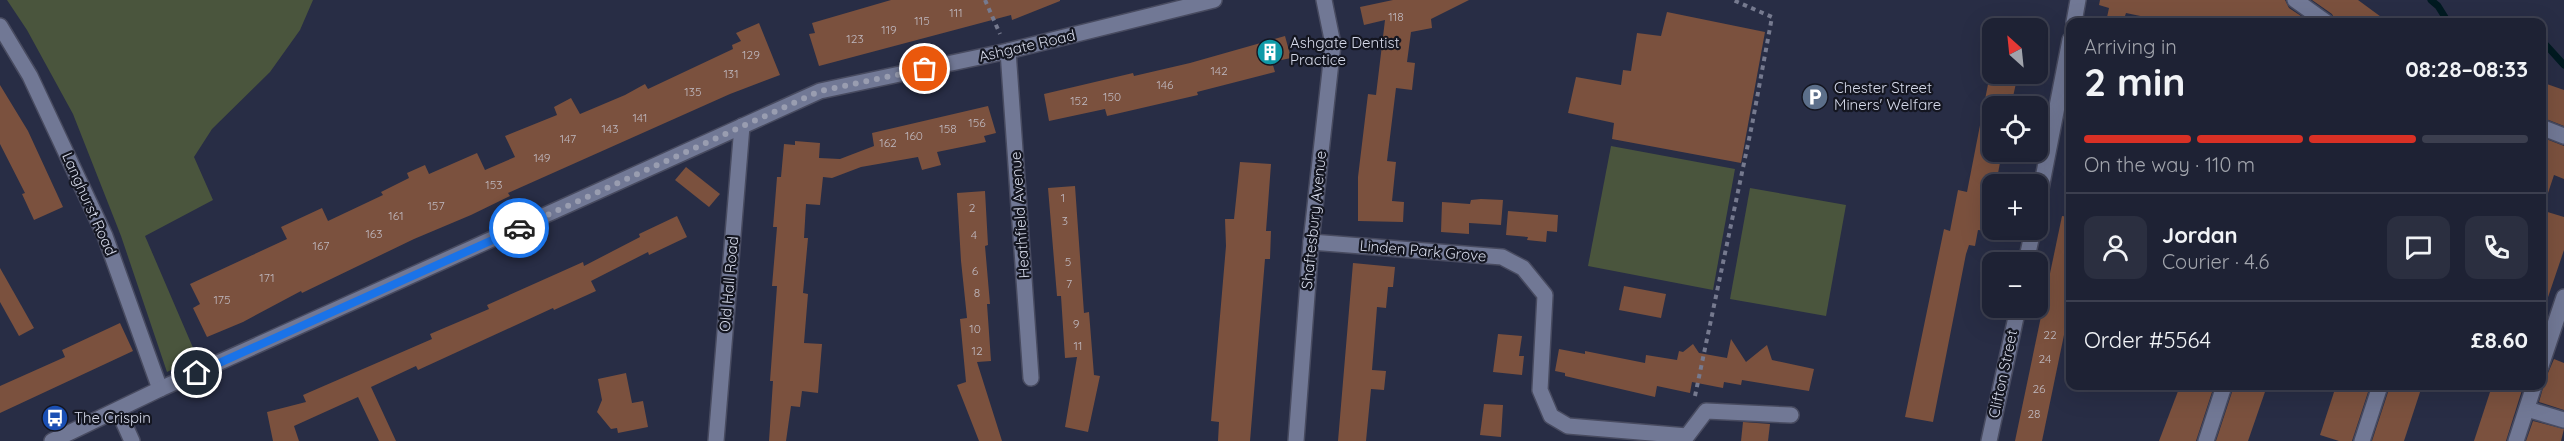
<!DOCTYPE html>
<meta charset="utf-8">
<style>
:root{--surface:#1e2234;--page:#2b2f40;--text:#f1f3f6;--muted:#a1a4ac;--line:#3c3f4f;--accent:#d93025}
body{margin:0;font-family:Quicksand,sans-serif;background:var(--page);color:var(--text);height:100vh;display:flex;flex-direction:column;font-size:22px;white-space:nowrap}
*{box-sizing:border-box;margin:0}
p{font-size:20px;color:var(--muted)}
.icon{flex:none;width:33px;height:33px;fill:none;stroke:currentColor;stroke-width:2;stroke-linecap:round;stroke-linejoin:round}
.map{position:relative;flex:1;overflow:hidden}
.details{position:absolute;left:2066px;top:18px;width:480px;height:372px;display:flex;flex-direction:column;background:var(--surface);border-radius:12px;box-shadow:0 6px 24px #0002,0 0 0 2px var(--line)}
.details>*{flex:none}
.needle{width:39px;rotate:333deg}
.buttons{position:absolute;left:1982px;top:18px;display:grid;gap:12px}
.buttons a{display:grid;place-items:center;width:66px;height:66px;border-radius:12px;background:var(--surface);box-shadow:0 6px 24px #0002,0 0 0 2px var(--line);font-size:30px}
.pin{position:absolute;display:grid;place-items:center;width:51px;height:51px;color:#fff;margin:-26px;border:3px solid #fff;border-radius:50%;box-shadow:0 2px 6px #0007}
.courier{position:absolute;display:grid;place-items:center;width:60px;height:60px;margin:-30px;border:4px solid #1a73e8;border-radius:50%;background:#fff;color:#222;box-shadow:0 2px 8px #0007}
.headline em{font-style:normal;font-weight:700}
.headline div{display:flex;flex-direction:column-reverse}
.headline{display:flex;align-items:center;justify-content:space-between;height:102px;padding:0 18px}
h1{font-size:39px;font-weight:700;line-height:45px}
.bar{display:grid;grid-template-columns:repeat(4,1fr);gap:9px 6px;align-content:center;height:72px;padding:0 18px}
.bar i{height:8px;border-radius:4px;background:var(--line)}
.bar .active{background:var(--accent)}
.bar p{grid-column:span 4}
.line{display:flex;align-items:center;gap:15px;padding:0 18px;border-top:2px solid var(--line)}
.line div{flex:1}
.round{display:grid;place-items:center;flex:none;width:63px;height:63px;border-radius:12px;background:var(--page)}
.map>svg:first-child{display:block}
</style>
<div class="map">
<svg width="2564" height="441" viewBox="0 0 2564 441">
<rect width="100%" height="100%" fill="#282d45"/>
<!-- green -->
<g fill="#4a553d">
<path d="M7 0H313L300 30 270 72 212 129 194 157 213 200 145 236 197 357 167 372 121 236 73 114 27 30Z"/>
<path d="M1611 146 1735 169 1713 290 1588 266Z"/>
<path d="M1750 188 1846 205 1826 316 1730 299Z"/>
</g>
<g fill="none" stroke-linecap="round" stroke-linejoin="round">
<!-- stream -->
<g stroke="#001a21" stroke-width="7">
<path d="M2431 0 2438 6 2448 22"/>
<path d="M2541 43 2545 44 2564 65"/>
</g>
</g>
<!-- building -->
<g fill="#7b513e">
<path d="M891 0H1060V1L1012 20 1011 15 819 66 809 34 815 33 812 23Z"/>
<path d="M1393 0H1469L1431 19 1432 28 1411 32 1407 62 1415 63 1412 90 1396 88 1387 161 1396 162 1392 201 1404 202 1403 222 1358 221V177L1368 94 1376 95 1385 20 1364 25 1360 7Z"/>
<path d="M2100 0H2285L2289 8 2310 22H2169L2126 13 2123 22H2106L2109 8 2099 5Z"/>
<path d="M2312 0H2358L2388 22H2336L2332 14Z"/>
<path d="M1667 12 1765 32 1741 163 1612 139 1614 123 1568 113 1576 77 1621 85 1623 70 1631 71 1637 33 1661 36Z"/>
<path d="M759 23 780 75 730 94 508 193 510 196 471 215 414 239 302 293 301 291 243 322 207 337 193 308 200 304 190 284 287 239 281 227 322 208 328 221 383 195 381 192 409 178 407 173 425 165 429 174 477 153 485 170 515 157 505 136 557 115 554 107 571 98 580 114 625 95 645 84 648 89 733 49 732 45 741 41 736 33Z"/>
<path d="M1285 36 1291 58 1272 62 1275 72 1197 92 1198 95 1107 116 1105 109 1049 121 1044 94 1133 73 1134 76 1190 63Z"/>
<path d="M1990 74H2018L2011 106H1992V152H2002L1996 184H1992V201L1986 231 1978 230 1975 246 1969 245 1966 254 1933 422 1905 417 1944 229 1950 231 1958 190 1967 192Z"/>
<path d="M2541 82 2564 90V126L2541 117Z"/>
<path d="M0 85 28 131 63 207 34 220 22 194 25 193 0 144Z"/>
<path d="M988 106 996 133 984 136 986 142 937 152 941 165 922 170 918 157 861 167 832 178 823 177 820 205 806 204 804 238H808L803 293 808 294 804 343 822 344 818 393 802 391 800 407 791 406 786 441H769L773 381H770L777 286H772L777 227H773L777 177H781L784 144 795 145V141L820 143 819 158 840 159 874 146 872 133Z"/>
<path d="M2541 137 2564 146V179L2554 175 2544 205H2541Z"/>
<path d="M1240 162 1271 164 1266 231H1271L1270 259H1265L1250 441H1218L1219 422 1211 421 1226 246 1225 219H1234Z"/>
<path d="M686 167 720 194 709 207 675 180Z"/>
<path d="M1075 186 1084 313 1089 312 1094 375 1100 376 1088 432 1065 427 1077 357 1065 358 1061 296H1057L1048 188Z"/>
<path d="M985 191 988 245 985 246 990 304H987L991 361 977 362 1002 441H979L957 385 966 382 960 319 967 318 961 261 957 193Z"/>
<path d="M1481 199 1503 200 1501 225 1469 223V234L1441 232 1442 202 1470 204 1471 200Z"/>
<path d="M2541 210 2564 217V250L2544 309 2541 308Z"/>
<path d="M1508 211 1558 215 1557 232 1547 231 1546 242 1527 240 1528 237 1506 235Z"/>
<path d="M677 216 687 237 649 255 648 252 591 281 596 291 554 310 553 308 418 370 416 366 371 387 396 441H379L358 397 294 426 299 441H273L267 412 306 402 303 395 432 339 430 334 489 309 487 305 583 262 584 266 640 237 639 234Z"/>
<path d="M2062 216 2070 217V306L2042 441H2015Z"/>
<path d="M1353 263 1395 267 1393 287H1388L1386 308 1377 307 1372 370 1386 371 1384 390 1371 389 1366 441H1338Z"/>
<path d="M0 268 34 328 19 336 0 302Z"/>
<path d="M1624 286 1666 294 1661 318 1619 310Z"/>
<path d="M120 323 133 351 0 413V386L65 357 62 350Z"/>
<path d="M1498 334 1522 336 1519 356H1524L1522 375 1493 372Z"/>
<path d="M1731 339 1746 362 1767 345 1772 360 1814 369 1809 391 1742 380 1741 385 1724 382 1723 388 1692 382 1690 393 1657 386 1655 397 1565 376V373L1555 371 1559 349 1585 354V351L1645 363 1646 355 1677 360 1679 351 1683 352 1693 344 1699 353 1727 358Z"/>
<path d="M2554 359 2564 363V410L2539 402 2543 388 2541 376 2548 373Z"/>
<path d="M626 373 632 403 643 401 648 427 618 433 617 428 611 429 597 412 602 400 598 379Z"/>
<path d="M2180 386H2214L2196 441H2159Z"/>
<path d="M2234 386H2267L2248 441H2216Z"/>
<path d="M2336 386H2370L2352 441H2339L2320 435Z"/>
<path d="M2390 386H2422L2404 441H2372Z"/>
<path d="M2492 386H2509L2522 390 2506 441H2474Z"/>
<path d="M1484 404 1503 405 1501 437 1480 435Z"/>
<path d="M2533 421 2564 429 2561 441H2526Z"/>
<path d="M1743 422 1770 424 1768 441H1741Z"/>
</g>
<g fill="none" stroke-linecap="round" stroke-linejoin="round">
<defs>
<g id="minor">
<path d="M2295 0 2326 22"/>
<path d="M2074 22 2078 0"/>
<path d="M0 26 30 76 105 236 160 389"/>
<path d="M1008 51 1031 378"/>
<path d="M2541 127 2564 136"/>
<path d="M2037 209 2070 40"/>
<path d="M1311 242 1502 257 1523 268 1545 295 1540 390 1551 416 1568 426 1687 436 1706 411 1791 415"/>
<path d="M2026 262 2033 230"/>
<path d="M2541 366 2564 297"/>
<path d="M2527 409 2564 420"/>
<path d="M118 410 132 441"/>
<path d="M52 441 160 389 820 91 1008 51 1214 0"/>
<path d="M716 441 742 126"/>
<path d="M1296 441 1311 242 1333 44 1324 0"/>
<path d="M1989 441 2018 308"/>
<path d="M2206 441 2224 386"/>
<path d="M2362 441 2380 386"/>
<path d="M2516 441 2534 386"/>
</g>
</defs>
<!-- minor casing -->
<use href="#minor" stroke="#484b60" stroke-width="18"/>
<!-- path -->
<g stroke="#767a8f" stroke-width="4" stroke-dasharray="4.5 4.5" stroke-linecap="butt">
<path d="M985 0 1000 34"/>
<path d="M1695 396 1752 125 1772 17 1733 0"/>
</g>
<!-- minor -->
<use href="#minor" stroke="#717895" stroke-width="15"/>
</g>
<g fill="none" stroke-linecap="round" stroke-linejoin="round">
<!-- done -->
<path stroke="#999db0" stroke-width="6" stroke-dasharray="0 10.8" d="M519 228 820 91 925 69"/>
<!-- route -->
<path stroke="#1a73e8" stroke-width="8" d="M197 373 519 228"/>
</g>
<!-- icons -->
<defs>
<symbol id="building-disc" viewBox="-11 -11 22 22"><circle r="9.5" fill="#0f9aa8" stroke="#141621"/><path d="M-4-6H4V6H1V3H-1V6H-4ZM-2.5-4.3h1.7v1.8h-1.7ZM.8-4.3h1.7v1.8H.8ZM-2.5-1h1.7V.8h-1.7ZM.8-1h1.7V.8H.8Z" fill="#fff"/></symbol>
<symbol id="parking-disc" viewBox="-11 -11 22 22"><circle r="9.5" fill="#5c6f8a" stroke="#141621"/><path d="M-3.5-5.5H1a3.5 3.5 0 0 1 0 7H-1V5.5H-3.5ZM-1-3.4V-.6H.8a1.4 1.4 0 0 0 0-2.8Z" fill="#fff"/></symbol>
<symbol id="bus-disc" viewBox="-11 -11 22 22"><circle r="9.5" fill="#1a4fb4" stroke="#141621"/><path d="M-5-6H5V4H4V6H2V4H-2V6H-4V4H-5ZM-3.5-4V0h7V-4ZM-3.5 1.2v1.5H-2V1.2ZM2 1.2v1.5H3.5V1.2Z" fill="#fff"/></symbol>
</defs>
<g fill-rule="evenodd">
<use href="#building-disc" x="1255" y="37" width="30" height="30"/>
<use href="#parking-disc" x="1800" y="82" width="30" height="30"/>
<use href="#bus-disc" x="40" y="403" width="30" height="30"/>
</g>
<g text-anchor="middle" stroke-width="4.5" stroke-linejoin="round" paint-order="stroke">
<!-- number labels -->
<g font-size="12" fill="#bfb8bf">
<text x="956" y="17">111</text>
<text x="1396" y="21">118</text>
<text x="922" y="25">115</text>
<text x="889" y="34">119</text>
<text x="855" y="43">123</text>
<text x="751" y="59">129</text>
<text x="1219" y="75">142</text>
<text x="731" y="78">131</text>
<text x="1165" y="89">146</text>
<text x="693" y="96">135</text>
<text x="1112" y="101">150</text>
<text x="1079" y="105">152</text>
<text x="640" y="122">141</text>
<text x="977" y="127">156</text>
<text x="610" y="133">143</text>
<text x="948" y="133">158</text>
<text x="914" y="140">160</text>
<text x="568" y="143">147</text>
<text x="888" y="147">162</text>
<text x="542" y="162">149</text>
<text x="494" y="189">153</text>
<text x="1063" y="202">1</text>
<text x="436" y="210">157</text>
<text x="972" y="212">2</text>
<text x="396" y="220">161</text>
<text x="1065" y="225">3</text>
<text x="374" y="238">163</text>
<text x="974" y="239">4</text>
<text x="321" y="250">167</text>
<text x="1068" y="266">5</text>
<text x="975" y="275">6</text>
<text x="267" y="282">171</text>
<text x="1069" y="288">7</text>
<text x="977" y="297">8</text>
<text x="222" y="304">175</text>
<text x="1076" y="328">9</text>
<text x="975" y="333">10</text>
<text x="2050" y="339">22</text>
<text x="1078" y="350">11</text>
<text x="977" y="355">12</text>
<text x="2045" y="363">24</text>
<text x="2039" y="393">26</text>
<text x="2034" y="418">28</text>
</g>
<!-- poi labels -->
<g font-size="15" fill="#d6daea" stroke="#141621" text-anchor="start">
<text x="1290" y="48">Ashgate Dentist<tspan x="1290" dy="17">Practice</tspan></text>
<text x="1834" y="93">Chester Street<tspan x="1834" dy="17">Miners' Welfare</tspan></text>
<text x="74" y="423">The Crispin</text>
</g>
<!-- street labels -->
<g font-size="15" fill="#d6daea" stroke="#141621">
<text transform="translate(1027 46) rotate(-13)" y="5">Ashgate Road</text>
<text transform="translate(89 204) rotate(66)" y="5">Langhurst Road</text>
<text transform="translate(1020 215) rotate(-94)" y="5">Heathfield Avenue</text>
<text transform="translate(1314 220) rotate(-84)" y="5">Shaftesbury Avenue</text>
<text transform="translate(1423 251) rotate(5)" y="5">Linden Park Grove</text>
<text transform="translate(729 284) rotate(-85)" y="5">Old Hall Road</text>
<text transform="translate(2003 374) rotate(-78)" y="5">Clifton Street</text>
</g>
</g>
</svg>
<div class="buttons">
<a><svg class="needle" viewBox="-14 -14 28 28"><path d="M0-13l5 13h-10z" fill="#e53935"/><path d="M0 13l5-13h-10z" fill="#a1a4ac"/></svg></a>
<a><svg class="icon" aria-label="locate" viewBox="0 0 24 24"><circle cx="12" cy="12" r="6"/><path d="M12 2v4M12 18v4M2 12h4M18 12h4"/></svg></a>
<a>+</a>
<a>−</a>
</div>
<div class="pin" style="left:925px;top:69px;background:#ea580c"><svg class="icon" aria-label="bag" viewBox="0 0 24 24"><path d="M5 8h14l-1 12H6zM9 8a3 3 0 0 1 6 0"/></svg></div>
<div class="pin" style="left:197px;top:373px;background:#1f2937"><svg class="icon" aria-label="home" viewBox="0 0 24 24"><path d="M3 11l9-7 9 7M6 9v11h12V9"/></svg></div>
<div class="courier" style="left:519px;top:228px"><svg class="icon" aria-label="car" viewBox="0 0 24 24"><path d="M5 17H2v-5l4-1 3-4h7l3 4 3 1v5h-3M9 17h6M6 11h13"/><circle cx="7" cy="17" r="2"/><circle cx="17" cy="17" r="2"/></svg></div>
<section class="details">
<div class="headline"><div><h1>2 min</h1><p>Arriving in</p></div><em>08:28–08:33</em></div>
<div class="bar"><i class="active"></i><i class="active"></i><i class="active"></i><i></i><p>On the way · 110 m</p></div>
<div class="line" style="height:108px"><a class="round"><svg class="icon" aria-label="person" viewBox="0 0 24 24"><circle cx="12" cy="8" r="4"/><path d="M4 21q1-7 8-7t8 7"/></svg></a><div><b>Jordan</b><p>Courier · 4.6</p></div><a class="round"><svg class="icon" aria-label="chat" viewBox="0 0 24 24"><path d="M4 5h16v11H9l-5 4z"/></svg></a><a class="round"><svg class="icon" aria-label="phone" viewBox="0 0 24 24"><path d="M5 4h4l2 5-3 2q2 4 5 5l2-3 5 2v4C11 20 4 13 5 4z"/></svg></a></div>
<div class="line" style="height:78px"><div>Order #5564</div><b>£8.60</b></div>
</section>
</div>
